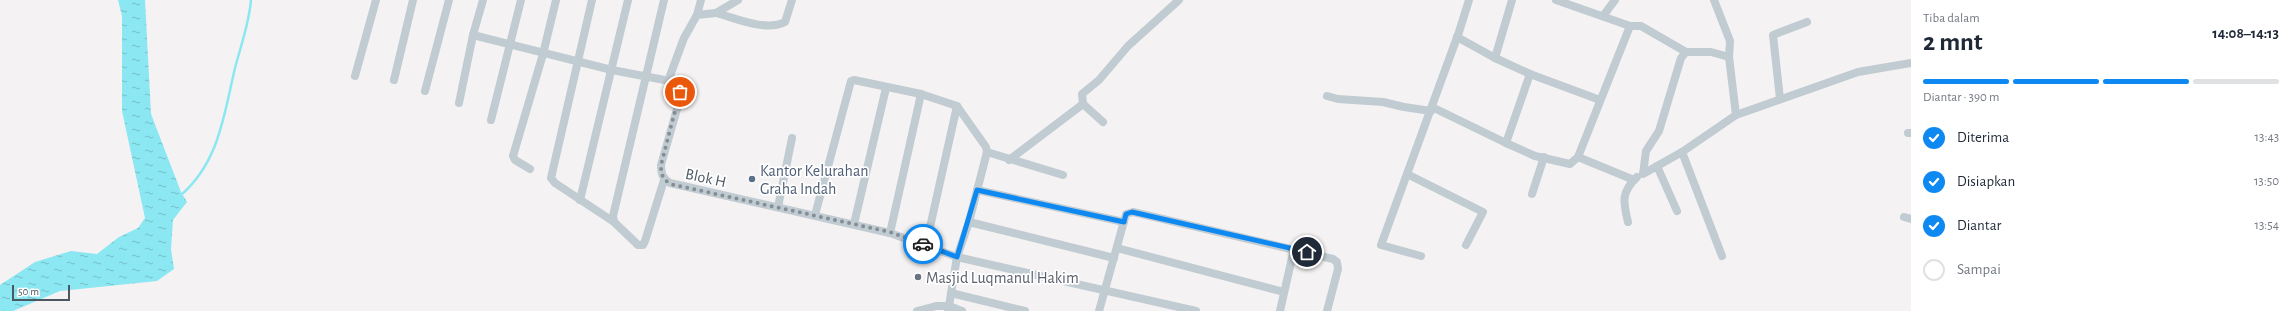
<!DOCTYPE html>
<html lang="id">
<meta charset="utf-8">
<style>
:root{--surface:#fff;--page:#f6f6f7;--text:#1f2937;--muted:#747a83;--line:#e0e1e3;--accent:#0f89f2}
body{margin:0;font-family:"Alegreya Sans",sans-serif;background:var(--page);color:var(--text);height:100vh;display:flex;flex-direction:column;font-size:15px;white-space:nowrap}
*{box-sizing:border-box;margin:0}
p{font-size:13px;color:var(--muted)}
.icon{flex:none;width:22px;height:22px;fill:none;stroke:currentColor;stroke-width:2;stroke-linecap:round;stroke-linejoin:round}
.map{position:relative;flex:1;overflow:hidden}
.details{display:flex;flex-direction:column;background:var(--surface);width:380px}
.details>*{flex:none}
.scale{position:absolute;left:12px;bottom:10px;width:58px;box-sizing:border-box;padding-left:4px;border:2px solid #495862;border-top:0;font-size:11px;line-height:14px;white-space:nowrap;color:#495862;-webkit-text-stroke:3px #fff;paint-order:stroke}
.pin{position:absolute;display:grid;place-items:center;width:34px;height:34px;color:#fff;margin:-17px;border:2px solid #fff;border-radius:50%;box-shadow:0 1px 4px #0007}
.courier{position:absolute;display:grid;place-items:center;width:40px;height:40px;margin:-20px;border:3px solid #0f89f2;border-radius:50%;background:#fff;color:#222;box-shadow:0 1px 5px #0007}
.summary em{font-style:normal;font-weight:700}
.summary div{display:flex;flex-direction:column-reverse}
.summary{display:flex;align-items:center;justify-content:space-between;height:68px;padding:0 12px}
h1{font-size:26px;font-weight:700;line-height:30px}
.bar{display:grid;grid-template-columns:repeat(4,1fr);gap:6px 4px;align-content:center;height:48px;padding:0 12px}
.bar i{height:5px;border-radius:3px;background:var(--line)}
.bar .selected{background:var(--accent)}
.bar p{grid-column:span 4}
ol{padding:0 12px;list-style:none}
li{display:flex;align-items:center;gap:12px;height:44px}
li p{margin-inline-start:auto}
li .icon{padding:4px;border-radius:50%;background:var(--accent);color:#fff;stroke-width:4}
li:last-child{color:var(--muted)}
li i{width:22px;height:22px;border:2px solid var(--line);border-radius:50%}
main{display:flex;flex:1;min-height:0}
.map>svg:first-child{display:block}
</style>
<main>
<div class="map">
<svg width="1911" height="311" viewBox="0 0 1911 311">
<defs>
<pattern id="water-ripples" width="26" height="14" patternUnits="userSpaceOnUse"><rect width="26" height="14" fill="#8be7f2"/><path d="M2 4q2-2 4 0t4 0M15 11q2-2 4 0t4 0" fill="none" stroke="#74bec7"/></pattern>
</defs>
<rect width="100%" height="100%" fill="#f5f2f3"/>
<!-- water -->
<path fill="url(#water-ripples)" d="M118 0H145L151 114 181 192 187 202 173 220 171 249 174 269 157 281 60 291 13 311H0V285L35 262 71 251 97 254 119 237 138 228 145 218 122 111V16Z"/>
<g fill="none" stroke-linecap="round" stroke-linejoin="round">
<!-- stream -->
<path stroke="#8be7f2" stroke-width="2.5" d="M181 195C219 162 224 115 235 68 241 45 249 24 251 0"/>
<!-- minor -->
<g stroke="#c0cbd2" stroke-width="8">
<path d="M592 0 551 178 555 183 614 222"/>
<path d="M664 0 613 216 614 222 638 245H643L645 241 664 180"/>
<path d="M1556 0 1630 26"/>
<path d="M1714 0 1730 41 1729 57 1736 115"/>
<path d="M716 13C735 18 766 32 785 22L792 0"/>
<path d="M697 15 701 0"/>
<path d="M1603 16 1615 0"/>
<path d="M473 35 612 70 675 82 680 93 679 102 661 165C661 173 662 178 670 183L890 233 957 257 949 306 962 311"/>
<path d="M1457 37 1495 58 1530 74 1600 100"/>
<path d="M1729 57 1711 52H1686L1681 58 1659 131 1646 151 1643 174 1682 152 1736 115 1858 72 1911 63"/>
<path d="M1495 58 1512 0"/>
<path d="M1530 74 1506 143 1535 156 1570 164 1578 157 1630 26H1641L1686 52"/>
<path d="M355 76 376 0"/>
<path d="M394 80 413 0"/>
<path d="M668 81 684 38 697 15 716 13 738 0"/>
<path d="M425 91 449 0"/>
<path d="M1327 96 1338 99 1383 102 1404 107 1431 111"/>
<path d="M1780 99 1773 35 1807 22"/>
<path d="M459 103 473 35 483 0"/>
<path d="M1083 104 1082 94 1099 80 1128 46 1179 0"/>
<path d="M1432 107 1506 143"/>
<path d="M491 120 521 0"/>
<path d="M1908 133H1911"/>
<path d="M987 152 1063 175"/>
<path d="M1682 152 1722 256"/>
<path d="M1578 157 1634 180"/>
<path d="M1009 160 1083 104 1103 122"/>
<path d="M1657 166 1677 211"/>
<path d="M530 169 515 160 513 156 543 54 556 0"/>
<path d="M1407 174 1483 212 1466 245"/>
<path d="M977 190 1124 222"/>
<path d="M1532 194 1544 157"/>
<path d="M580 200 628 0"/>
<path d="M778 207 792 138"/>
<path d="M815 215 851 81 854 80 921 94 957 106 986 147 987 152 969 222 957 257 1196 311"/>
<path d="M1904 217 1911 219"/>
<path d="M969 222 1114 258"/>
<path d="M1628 222C1623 202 1621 192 1637 177"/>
<path d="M854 224 886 88"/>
<path d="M890 233 921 94"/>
<path d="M926 245 957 106"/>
<path d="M1117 248 1284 292"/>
<path d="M1421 256 1381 245 1459 32 1469 0"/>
<path d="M951 293 1025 311"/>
<path d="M917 311 936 306H949L948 310"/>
<path d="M1099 311 1126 214 1133 212 1333 259 1337 262 1338 269 1327 311"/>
<path d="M1280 311 1294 249"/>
</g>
</g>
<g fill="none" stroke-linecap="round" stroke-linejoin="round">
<!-- done -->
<path stroke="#858e95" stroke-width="4" stroke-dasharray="0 7.2" d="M680 92 661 165C661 174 662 178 670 184L890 232 923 244"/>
<!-- route -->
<path stroke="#0f89f2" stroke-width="5" d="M923 244 957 257 977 190 1124 222 1126 214 1132 212 1307 252"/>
</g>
<!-- markers -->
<circle fill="#5c6f8a" stroke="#fff" stroke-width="1.5" cx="752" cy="179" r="4"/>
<circle fill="#6b7280" stroke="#fff" stroke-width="1.5" cx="918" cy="277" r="4"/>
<g text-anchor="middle" stroke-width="3.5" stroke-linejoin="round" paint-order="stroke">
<!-- service labels -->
<g font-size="16" fill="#4e5e75" stroke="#fff" text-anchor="start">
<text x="760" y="176">Kantor Kelurahan<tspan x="760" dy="18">Graha Indah</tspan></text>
</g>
<!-- street labels -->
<g font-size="16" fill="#495862" stroke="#fff">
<text transform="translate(706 177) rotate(12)" y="6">Blok H</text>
</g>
<!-- worship labels -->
<g font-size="16" fill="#5b616d" stroke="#fff" text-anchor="start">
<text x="926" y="283">Masjid Luqmanul Hakim</text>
</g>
</g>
</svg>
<div class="scale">50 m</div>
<div class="pin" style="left:680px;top:92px;background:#ea580c"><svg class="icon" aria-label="bag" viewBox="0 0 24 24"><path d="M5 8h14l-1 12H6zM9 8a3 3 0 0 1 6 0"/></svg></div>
<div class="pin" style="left:1307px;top:252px;background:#1f2937"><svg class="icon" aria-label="home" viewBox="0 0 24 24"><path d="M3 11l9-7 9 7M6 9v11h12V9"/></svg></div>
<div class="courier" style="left:923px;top:244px"><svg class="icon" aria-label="car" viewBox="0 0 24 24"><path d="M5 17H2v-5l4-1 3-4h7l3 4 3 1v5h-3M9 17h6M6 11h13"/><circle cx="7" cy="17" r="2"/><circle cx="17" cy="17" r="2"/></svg></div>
</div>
<section class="details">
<div class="summary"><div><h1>2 mnt</h1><p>Tiba dalam</p></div><em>14:08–14:13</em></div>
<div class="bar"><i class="selected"></i><i class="selected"></i><i class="selected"></i><i></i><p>Diantar · 390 m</p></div>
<ol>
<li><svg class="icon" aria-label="check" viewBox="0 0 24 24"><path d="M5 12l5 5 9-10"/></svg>Diterima<p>13:43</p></li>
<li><svg class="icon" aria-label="check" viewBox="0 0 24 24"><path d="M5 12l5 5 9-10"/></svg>Disiapkan<p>13:50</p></li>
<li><svg class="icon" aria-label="check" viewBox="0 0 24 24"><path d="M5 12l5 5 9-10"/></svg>Diantar<p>13:54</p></li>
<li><i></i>Sampai</li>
</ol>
</section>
</main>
